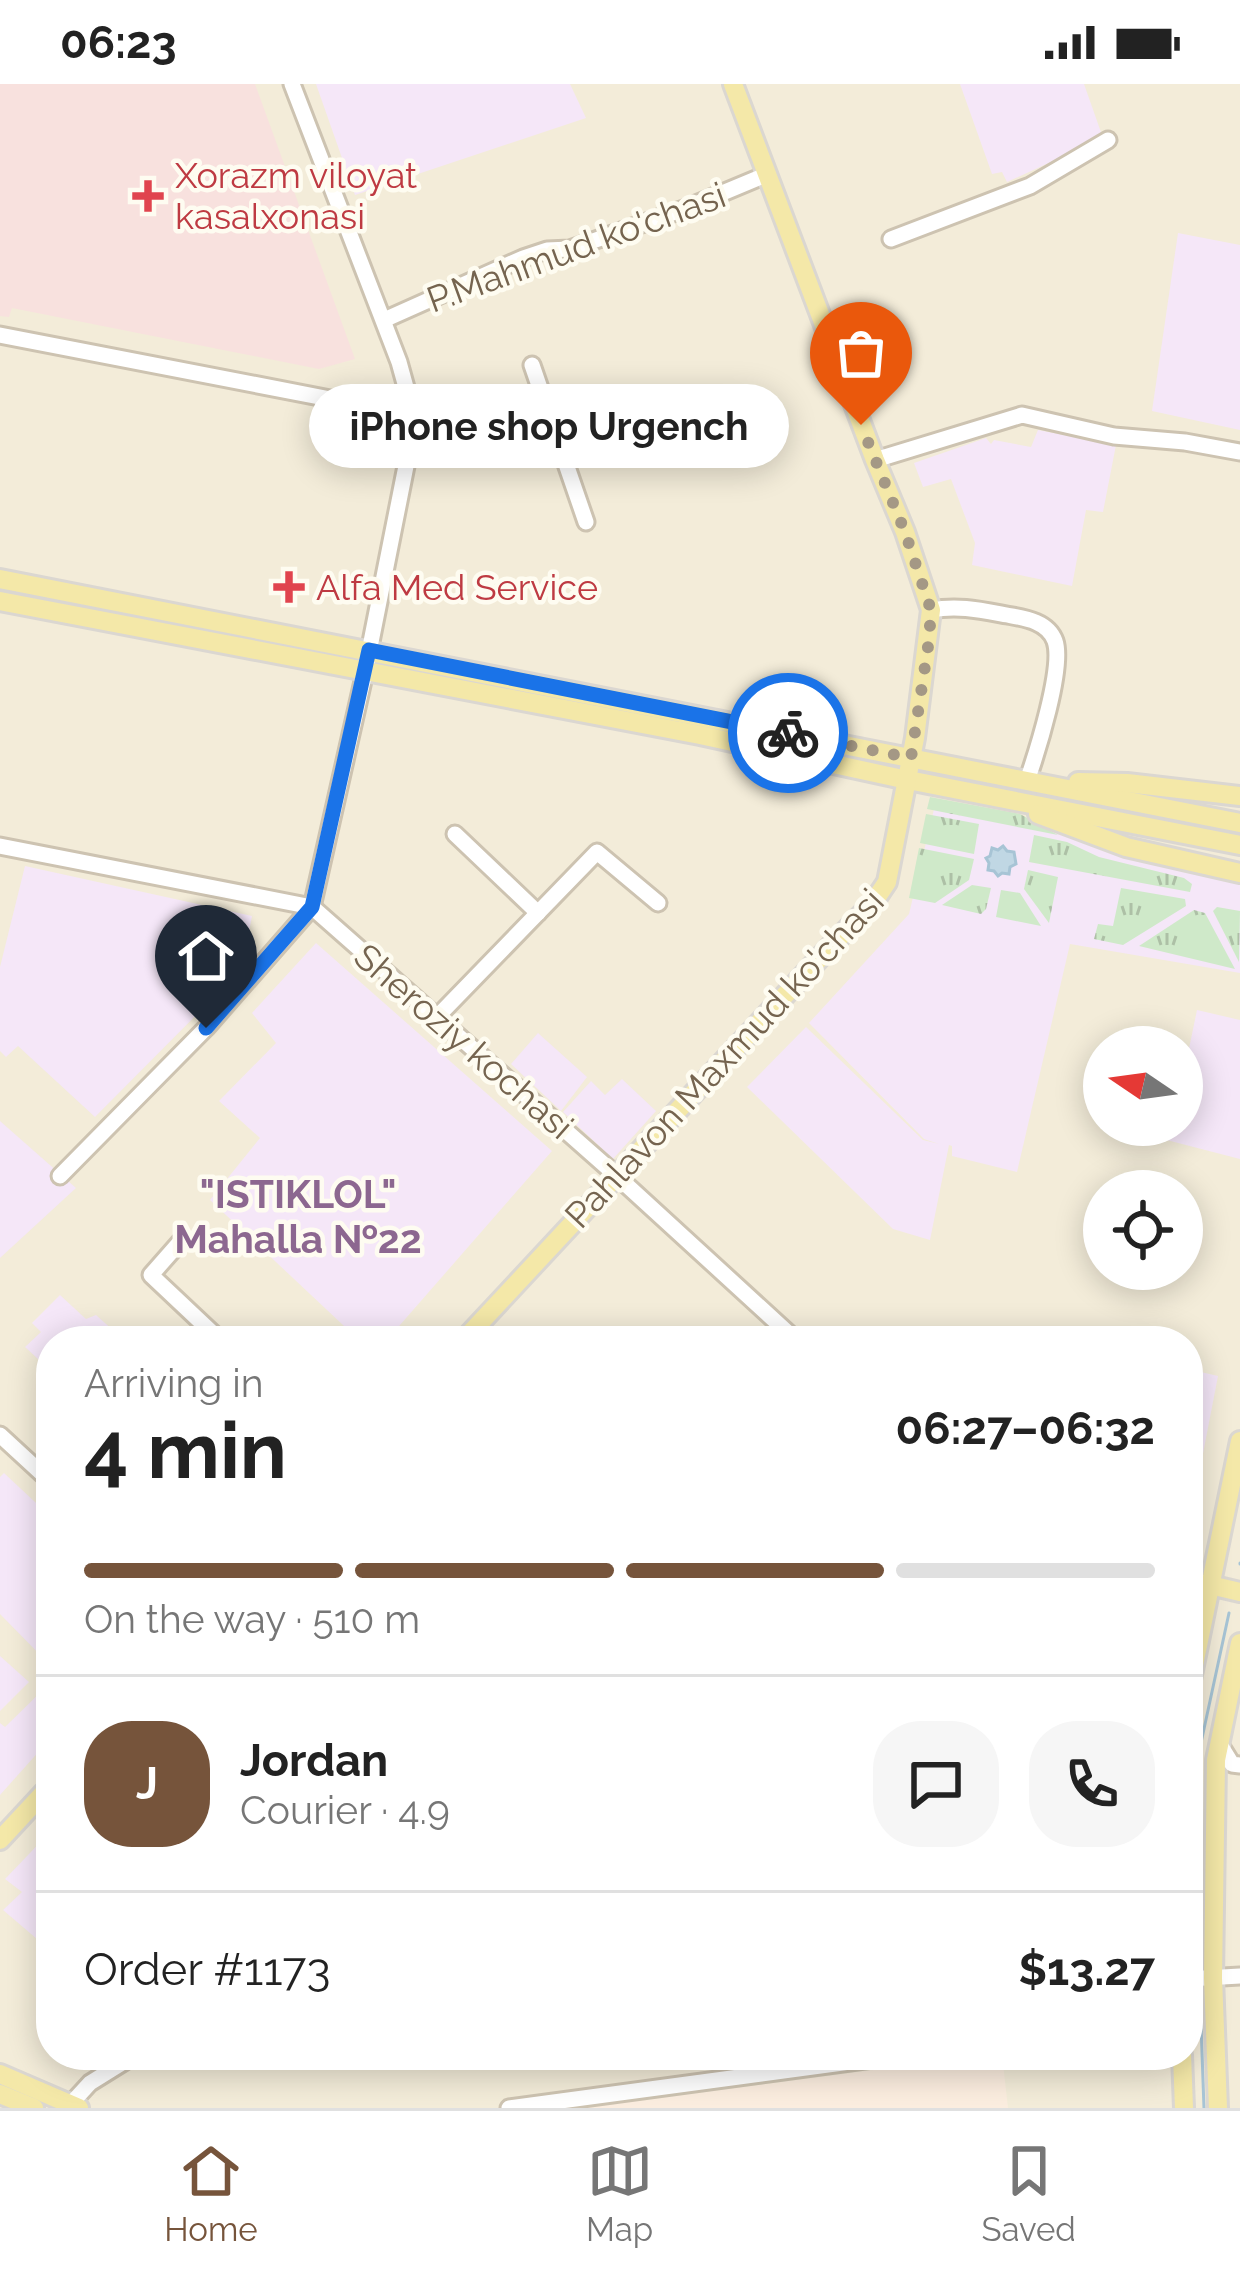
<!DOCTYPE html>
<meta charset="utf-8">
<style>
:root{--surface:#fff;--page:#f6f6f6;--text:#222;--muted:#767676;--line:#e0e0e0;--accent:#76543b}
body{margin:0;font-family:Raleway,sans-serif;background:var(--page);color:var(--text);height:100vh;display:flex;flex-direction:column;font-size:45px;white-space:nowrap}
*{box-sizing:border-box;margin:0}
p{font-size:39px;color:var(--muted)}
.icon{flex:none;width:66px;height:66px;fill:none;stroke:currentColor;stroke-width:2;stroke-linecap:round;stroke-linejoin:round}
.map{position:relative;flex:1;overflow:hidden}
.details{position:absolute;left:36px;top:1242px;width:1167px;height:744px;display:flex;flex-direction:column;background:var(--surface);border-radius:48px;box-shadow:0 6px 30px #0003}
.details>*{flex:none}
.needle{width:78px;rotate:283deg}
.controls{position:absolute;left:1083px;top:942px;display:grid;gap:24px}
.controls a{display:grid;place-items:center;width:120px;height:120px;border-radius:50%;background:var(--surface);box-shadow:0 6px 30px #0003;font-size:60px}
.pin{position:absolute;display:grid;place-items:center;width:102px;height:102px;color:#fff;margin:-123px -51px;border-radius:50% 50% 50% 0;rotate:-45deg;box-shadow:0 0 12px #0007}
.pin .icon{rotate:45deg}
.courier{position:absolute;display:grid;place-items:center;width:120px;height:120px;margin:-60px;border:9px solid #1a73e8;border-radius:50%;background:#fff;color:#222;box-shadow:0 3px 15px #0007}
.bubble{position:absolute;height:84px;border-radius:42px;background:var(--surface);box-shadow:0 6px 30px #0003;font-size:39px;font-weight:700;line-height:84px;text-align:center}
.summary em{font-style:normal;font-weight:700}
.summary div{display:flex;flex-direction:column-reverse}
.summary{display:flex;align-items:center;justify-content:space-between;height:204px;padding:0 48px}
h1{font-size:78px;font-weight:700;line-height:90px}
.bar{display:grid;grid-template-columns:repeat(4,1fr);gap:18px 12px;align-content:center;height:144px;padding:0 48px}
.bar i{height:15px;border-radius:9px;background:var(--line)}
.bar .on{background:var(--accent)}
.bar p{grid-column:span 4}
.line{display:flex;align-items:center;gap:30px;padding:0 48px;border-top:3px solid var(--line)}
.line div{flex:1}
.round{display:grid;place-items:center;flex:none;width:126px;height:126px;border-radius:48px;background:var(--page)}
.status{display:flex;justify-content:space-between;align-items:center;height:84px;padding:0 60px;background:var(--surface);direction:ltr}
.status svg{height:33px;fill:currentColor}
.menu{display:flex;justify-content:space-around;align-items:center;height:168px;border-top:3px solid var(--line);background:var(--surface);font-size:33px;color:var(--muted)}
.menu a{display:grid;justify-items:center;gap:6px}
.menu .on{color:var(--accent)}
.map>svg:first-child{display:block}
</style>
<div class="status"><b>06:23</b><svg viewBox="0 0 49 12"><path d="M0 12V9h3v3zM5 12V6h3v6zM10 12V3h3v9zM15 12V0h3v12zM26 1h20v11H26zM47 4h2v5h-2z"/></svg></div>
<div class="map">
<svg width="1240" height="2024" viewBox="0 0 1240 2024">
<defs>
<pattern id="grass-tufts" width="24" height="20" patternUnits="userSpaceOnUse" patternTransform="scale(3)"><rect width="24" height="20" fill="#cfe9c9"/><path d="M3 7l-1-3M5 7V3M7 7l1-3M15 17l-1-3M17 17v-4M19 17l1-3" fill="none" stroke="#adc0a6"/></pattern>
<pattern id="water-ripples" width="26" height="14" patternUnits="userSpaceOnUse" patternTransform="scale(3)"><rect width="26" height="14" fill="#c0d7e4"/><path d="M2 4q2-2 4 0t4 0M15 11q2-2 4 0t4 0" fill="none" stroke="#a1b2bb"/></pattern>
</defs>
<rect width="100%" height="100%" fill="#fbf8ea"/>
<!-- residential -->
<path fill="#f3ecd9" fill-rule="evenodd" d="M0 0H1240V2024H0ZM1104 963H1182V1041H1104ZM1104 1107H1182V1185H1104ZM51 1257H1188V1971H51Z"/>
<!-- commercial -->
<path fill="#fbeddf" d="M990 1971H1002L1008 2024H579Z"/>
<!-- education -->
<g fill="#f5e7f8">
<path d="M316 0H570L586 34 355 111Z"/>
<path d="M960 0H1084L1103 54 1007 98 1002 88 992 90Z"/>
<path d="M1178 149 1240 161V346L1152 327Z"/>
<path d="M1038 346 1116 361 1103 428 1086 426 1072 502 972 481 975 459 951 395 923 403 914 379 986 354 991 360 994 356 1031 363Z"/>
<path d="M935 721 1240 784V889L1070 860 1017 1088 952 1072V1062L949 1061 930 1156 893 1145 747 1003 806 943 923 1056 939 1060 924 1055 809 939 909 830Z"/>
<path d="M25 782 252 832 242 885 95 1033 18 962 6 973 0 967V883Z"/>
<path d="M316 859 552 1067 386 1257H360L210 1116 260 1054 219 1017 276 959 252 929Z"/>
<path d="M1197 926 1240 936V1075L1155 1053 1156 1041H1182V998Z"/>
<path d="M538 949 587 993 561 1027 511 980Z"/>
<path d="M622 995 656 1027 613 1075 563 1028 591 997 605 1011Z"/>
<path d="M0 1037 76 1104 0 1174Z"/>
<path d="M60 1211 86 1235 96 1231 125 1257H51V1287L25 1263 41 1248 32 1239Z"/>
<path d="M1188 1285 1218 1292 1188 1447Z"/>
<path d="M4 1389 51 1433V1582L0 1530V1393Z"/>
<path d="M0 1572 29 1598 0 1627Z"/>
<path d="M51 1598V1654L0 1711V1639L5 1643Z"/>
<path d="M51 1747V1867L3 1826 22 1808 5 1795Z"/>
</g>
<!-- medical -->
<path fill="#f8e1de" d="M0 0H255L355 275 319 285 12 224 9 233 0 232Z"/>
<!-- grass -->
<g fill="url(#grass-tufts)">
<path d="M930 713 1020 730 1058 751 927 725Z"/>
<path d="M926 730 979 740 974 770 920 759Z"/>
<path d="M1034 751 1067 758 1099 773 1184 794 1192 800 1190 808 1029 778Z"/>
<path d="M919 764 974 775 969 796 935 819 909 814Z"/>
<path d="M1028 786 1058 793 1049 839 1024 805Z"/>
<path d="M972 801 991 804 986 825 981 830 942 821Z"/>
<path d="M1121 804 1185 815 1186 822 1123 861 1094 855 1098 840 1113 842Z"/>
<path d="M1001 806 1020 809 1041 842 996 833Z"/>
<path d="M1217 823 1240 827 1239 878 1213 827Z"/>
<path d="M1194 826 1205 829 1235 885 1139 862Z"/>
</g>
<!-- water -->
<path fill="url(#water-ripples)" stroke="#a7c4d5" stroke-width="3" d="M1003 762 1007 767 1014 768 1016 780 1010 783 1009 790 1002 789 998 792 994 787 988 786 989 779 986 774 990 772 992 764 998 766Z"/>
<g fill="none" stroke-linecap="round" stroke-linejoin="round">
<!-- stream -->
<g stroke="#a7c4d5" stroke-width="3">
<path d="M1240 1480V1479"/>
<path d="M1199 1880 1196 1705 1199 1668 1229 1529"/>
<path d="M1200 1912 1204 2024"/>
</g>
<defs>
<g id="minor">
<path d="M891 155 1030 102 1108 56"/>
<path d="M384 236 523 174 547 166 570 165 684 125 768 90"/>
<path d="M0 251 397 328 412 325"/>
<path d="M532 281 586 438"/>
<path d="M875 376 1022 331 1114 352 1185 358 1240 368"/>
<path d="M931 526C958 521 980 526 1007 531 1024 534 1048 537 1055 557 1064 583 1037 668 1027 697"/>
<path d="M455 750 538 829"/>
<path d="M0 762 312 823 608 1084 797 1257"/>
<path d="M438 932 597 768 658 819"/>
<path d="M60 1092 206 944 312 823 365 588 412 352V325L399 278 292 0"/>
<path d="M180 1158 151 1191 221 1257"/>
<path d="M0 1351 51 1398"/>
<path d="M1188 1495 1210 1501"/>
<path d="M1219 1659 1232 1680 1240 1681"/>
<path d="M1188 1895 1240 1892"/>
<path d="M67 2024 90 1999 135 1971"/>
<path d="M509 2024 902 1971"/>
</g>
<g id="major">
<path d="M0 495 1240 739"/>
<path d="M0 517 700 651 898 694 1240 761"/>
<path d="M1078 698 1127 699 1240 712"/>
<path d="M1038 730 1126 763 1240 789"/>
<path d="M463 1257 828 865 873 819 887 798 915 654 931 526 905 448 875 376 733 0"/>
<path d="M1210 1501 1240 1508"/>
<path d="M1188 1610 1240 1357"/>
<path d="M0 1756 51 1701"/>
<path d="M1182 1971 1184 2024"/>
<path d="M0 1990 79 2024"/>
<path d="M0 2010 34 2024"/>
<path d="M1218 2024 1213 1894 1216 1676 1240 1559"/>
</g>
</defs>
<!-- minor casing -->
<use href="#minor" stroke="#cdc3b1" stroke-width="21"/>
<!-- major casing -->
<use href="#major" stroke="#dbd7d1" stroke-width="24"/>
<!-- minor -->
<use href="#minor" stroke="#fff" stroke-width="15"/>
<!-- major -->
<use href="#major" stroke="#f4e8a8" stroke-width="18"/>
</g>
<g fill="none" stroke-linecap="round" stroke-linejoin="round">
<!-- done -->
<path stroke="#a49885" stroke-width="12" stroke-dasharray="0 21.6" d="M788 649 911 674 929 556 931 526 905 448 861 341"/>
<!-- route -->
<path stroke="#1a73e8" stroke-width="15" d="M206 944 312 823 369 566 788 649"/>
</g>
<!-- markers -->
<g fill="#e0444e" stroke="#fefcf1" stroke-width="4.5">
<path d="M142 94h12v12h12v12h-12v12h-12v-12h-12v-12h12z"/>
<path d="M283 485h12v12h12v12h-12v12h-12v-12h-12v-12h12z"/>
</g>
<g text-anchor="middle" stroke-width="9" stroke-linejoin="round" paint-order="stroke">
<!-- health labels -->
<g font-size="36" fill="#be3a42" stroke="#fefcf1" text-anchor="start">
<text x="175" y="104">Xorazm viloyat<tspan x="175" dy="41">kasalxonasi</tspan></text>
<text x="316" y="516">Alfa Med Service</text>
</g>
<!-- street labels -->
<g font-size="36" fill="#75644f" stroke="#fefcf1">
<text transform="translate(576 163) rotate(-20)" y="13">P.Mahmud ko'chasi</text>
<text transform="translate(464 957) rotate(41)" y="13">Sheroziy kochasi</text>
<text transform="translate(724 974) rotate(-47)" y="13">Pahlavon Maxmud ko'chasi</text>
</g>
<!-- neighbourhood labels -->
<g font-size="39" font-weight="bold" fill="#8c6790" stroke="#fefcf1">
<text x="298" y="1124">"ISTIKLOL"<tspan x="298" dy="45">Mahalla №22</tspan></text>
</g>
</g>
</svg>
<div class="controls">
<a><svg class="needle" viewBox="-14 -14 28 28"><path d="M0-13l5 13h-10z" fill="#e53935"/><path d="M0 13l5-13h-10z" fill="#767676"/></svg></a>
<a><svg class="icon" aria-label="locate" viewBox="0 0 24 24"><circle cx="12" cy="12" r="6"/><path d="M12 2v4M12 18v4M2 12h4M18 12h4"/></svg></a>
</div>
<div class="pin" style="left:861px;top:341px;background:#ea580c"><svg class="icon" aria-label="bag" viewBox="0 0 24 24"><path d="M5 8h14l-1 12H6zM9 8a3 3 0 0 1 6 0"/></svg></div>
<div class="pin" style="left:206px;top:944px;background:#1f2937"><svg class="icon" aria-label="home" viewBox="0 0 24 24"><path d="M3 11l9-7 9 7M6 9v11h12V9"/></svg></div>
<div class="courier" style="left:788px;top:649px"><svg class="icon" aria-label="bike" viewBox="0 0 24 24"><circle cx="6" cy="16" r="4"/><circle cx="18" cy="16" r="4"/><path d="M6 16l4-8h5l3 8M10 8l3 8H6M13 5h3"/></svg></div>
<div class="bubble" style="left:309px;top:300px;width:480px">iPhone shop Urgench</div>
<section class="details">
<div class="summary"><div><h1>4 min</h1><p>Arriving in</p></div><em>06:27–06:32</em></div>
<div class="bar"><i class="on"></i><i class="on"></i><i class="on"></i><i></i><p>On the way · 510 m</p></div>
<div class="line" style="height:216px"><b class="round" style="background:var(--accent);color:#fff">J</b><div><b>Jordan</b><p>Courier · 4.9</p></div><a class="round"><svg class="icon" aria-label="chat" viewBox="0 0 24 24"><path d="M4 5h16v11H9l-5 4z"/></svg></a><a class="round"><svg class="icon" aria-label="phone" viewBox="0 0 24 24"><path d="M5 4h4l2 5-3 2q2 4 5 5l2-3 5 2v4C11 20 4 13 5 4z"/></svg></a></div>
<div class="line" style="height:156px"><div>Order #1173</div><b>$13.27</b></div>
</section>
</div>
<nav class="menu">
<a class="on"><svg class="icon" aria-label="home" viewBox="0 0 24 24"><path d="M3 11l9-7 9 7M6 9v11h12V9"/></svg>Home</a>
<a><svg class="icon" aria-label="map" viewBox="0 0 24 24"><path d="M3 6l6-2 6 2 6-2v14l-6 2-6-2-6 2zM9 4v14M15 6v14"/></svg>Map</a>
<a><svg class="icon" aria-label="saved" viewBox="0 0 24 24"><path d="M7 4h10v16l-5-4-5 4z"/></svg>Saved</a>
</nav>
